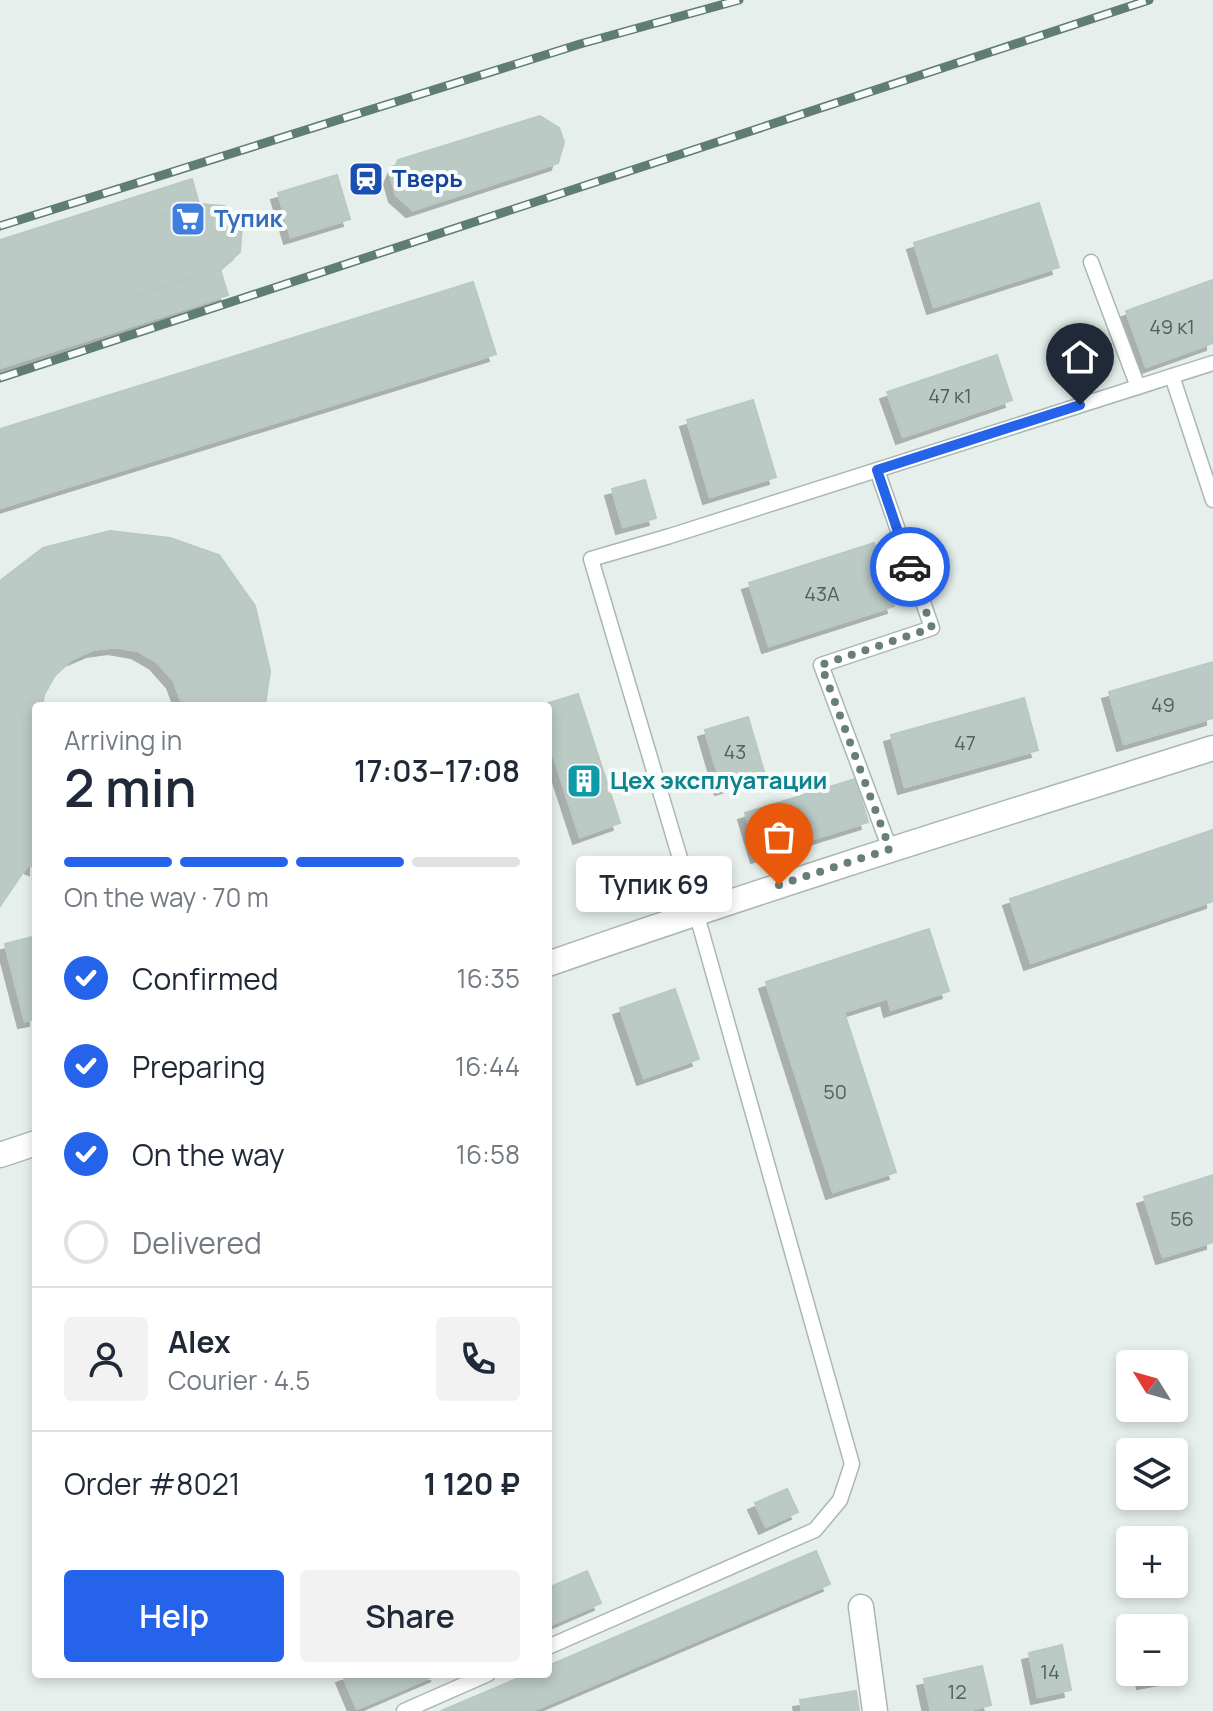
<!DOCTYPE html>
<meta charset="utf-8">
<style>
:root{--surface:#fff;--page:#f2f2f3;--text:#1f2937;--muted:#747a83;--line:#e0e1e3;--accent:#2563eb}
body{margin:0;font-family:Manrope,sans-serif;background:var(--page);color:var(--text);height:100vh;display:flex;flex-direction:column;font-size:30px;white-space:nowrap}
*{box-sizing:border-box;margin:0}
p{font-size:26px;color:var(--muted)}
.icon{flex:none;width:44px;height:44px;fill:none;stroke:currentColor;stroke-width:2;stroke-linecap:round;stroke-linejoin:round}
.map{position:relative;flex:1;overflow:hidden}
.details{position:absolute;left:32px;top:702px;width:520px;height:976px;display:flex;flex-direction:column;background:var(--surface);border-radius:8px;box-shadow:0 4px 12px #0003}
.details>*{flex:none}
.needle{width:52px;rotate:307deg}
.fabs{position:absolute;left:1116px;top:1350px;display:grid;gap:16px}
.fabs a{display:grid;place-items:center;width:72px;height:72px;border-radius:8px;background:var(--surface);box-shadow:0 4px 12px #0003;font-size:40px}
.pin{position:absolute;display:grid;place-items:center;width:68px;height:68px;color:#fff;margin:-82px -34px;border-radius:50% 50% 50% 0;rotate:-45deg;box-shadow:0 0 8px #0007}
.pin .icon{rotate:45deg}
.courier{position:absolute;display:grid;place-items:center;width:80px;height:80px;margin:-40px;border:6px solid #2563eb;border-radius:50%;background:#fff;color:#222;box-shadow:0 2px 10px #0007}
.bubble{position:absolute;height:56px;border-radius:8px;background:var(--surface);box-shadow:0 4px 12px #0003;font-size:26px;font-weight:600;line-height:56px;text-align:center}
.overview em{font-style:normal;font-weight:600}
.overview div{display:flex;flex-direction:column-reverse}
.overview{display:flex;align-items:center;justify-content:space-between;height:136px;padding:0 32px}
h1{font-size:52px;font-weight:600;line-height:60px}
.bar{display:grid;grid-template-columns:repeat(4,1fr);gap:12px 8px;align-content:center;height:96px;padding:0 32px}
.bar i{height:10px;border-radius:6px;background:var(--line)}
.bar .selected{background:var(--accent)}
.bar p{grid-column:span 4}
.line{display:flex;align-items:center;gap:20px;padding:0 32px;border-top:2px solid var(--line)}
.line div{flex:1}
.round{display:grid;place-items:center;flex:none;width:84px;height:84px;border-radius:8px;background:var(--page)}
ol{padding:0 32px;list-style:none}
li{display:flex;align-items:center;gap:24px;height:88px}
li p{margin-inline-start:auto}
li .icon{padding:8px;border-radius:50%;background:var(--accent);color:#fff;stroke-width:4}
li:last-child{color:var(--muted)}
li i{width:44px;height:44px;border:4px solid var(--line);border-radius:50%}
.action{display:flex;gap:16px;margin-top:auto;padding:16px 32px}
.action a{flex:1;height:92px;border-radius:8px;background:var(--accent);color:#fff;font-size:32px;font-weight:600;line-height:92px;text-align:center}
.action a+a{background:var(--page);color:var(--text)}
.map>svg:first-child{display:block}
</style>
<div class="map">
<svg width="1213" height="1711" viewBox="0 0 1213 1711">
<defs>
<filter id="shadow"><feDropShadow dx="-7" dy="7" stdDeviation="0" flood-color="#0004"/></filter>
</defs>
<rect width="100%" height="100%" fill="#e6efeb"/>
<!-- building -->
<g fill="#bbcac4" stroke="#b8c9c2" stroke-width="2" filter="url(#shadow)">
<path d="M540 116 559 128 564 142 558 163 413 210 396 195 391 177 398 160Z"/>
<path d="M337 175 350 219 291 237 278 193Z"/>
<path d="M192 179 199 204 0 267V240Z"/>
<path d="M1039 203 1059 267 934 307 914 243Z"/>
<path d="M199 204 225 206 242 226 240 252 220 269 0 339V267Z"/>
<path d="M220 269 228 295 0 368V339Z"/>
<path d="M1213 280V343L1146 367 1126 311Z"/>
<path d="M473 282 496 354 0 508V429Z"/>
<path d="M997 355 1012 400 903 437 887 392Z"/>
<path d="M753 400 776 477 710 497 687 420Z"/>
<path d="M645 480 656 518 623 527 612 489Z"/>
<path d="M110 531 170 538 219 555 255 606 270 671 265 706H183L174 681 157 662 138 651 115 647 93 650 72 659 55 675 44 695 42 706H36V868L28 865 0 906V581L43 548Z"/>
<path d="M874 543 894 606 769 646 749 583Z"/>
<path d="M1213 662V718L1124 744 1109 692Z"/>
<path d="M578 694 620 823 580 837 548 739V706H539Z"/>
<path d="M1024 698 1038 750 905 787 891 735Z"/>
<path d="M748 717 765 775 722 788 705 730Z"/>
<path d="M855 779 868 822 758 856 745 813Z"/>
<path d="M1213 830V901L1031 963 1010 899Z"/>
<path d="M929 929 949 991 891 1010 888 998 844 1012 896 1172 833 1192 766 982Z"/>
<path d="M36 936V1019L25 1021 5 944Z"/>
<path d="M675 989 699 1059 644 1078 620 1008Z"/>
<path d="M1213 1175V1242L1163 1257 1144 1197Z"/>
<path d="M787 1489 798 1512 766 1527 755 1503Z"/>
<path d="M816 1551 830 1584 532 1711H441L528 1674H548V1666Z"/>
<path d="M587 1571 601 1603 548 1626V1588Z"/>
<path d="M1062 1645 1071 1690 1038 1697 1029 1653Z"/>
<path d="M1174 1657 1177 1676 1144 1682 1142 1672H1174Z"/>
<path d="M982 1666 991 1705 966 1711H931L924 1679Z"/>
<path d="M348 1674H438L357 1709 343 1676Z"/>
<path d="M856 1691 859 1711H802L800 1700Z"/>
</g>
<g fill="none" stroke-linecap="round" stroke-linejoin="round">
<defs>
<g id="service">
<path d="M1091 262 1138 387"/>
<path d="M1172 376 1213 500"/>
<path d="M877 470 932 628 821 665 890 849"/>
<path d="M548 1647 815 1530 840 1500 852 1464 696 912 591 559 670 536 1213 363"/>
<path d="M404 1711 488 1674"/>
</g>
<g id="minor">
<path d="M548 964C768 887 991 818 1213 748"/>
<path d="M0 1155 36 1143"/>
<path d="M861 1607 875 1711"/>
</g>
</defs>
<!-- service casing -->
<use href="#service" stroke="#a8b8b2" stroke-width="17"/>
<!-- minor casing -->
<use href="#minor" stroke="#a8b8b2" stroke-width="27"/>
<!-- service -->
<use href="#service" stroke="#fff" stroke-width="14"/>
<!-- minor -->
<use href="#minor" stroke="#fff" stroke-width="24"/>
<defs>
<g id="rail">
<path d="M0 226 580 44 739 0"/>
<path d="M0 378 1149 0"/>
</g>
</defs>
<!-- rail casing -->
<use href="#rail" stroke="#5f7d75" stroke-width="9"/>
<!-- rail -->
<use href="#rail" stroke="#f7fbf9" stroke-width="6" stroke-dasharray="18" stroke-linecap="butt"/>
</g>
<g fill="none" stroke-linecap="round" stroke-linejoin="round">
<!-- done -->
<path stroke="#687f78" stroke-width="8" stroke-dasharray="0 14.4" d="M779 885 890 849 821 665 932 628 910 567"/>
<!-- route -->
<path stroke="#2563eb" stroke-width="10" d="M910 567 877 470 1080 405"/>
</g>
<!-- icons -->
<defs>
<symbol id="station-square" viewBox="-11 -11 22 22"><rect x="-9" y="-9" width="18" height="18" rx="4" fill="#1a4fb4" stroke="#f7fbf9"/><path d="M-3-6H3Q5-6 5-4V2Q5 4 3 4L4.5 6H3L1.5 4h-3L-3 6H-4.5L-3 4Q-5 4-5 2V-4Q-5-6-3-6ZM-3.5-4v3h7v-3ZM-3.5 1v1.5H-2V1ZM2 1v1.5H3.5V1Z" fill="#fff"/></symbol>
<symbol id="supermarket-square" viewBox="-11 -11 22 22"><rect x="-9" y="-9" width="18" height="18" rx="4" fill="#3f7fe0" stroke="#f7fbf9"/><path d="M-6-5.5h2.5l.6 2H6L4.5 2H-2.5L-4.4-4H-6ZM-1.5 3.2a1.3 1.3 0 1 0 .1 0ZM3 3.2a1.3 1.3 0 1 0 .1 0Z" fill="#fff"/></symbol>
<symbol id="building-square" viewBox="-11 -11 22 22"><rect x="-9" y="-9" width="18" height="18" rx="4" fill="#0f9aa8" stroke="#f7fbf9"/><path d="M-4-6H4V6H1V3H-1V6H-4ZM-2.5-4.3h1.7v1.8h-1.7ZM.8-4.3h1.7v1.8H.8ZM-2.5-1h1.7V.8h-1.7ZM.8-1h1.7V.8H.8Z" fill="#fff"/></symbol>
</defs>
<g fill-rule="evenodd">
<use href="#station-square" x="346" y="159" width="40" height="40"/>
<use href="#supermarket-square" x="168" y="199" width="40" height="40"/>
<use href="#building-square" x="564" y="761" width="40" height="40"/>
</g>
<g text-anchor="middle" stroke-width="8" stroke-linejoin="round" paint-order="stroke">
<!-- number labels -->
<g font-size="20" fill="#4a645c">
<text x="1172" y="334">49 к1</text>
<text x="950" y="403">47 к1</text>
<text x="822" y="601">43А</text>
<text x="1163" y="712">49</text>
<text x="965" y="750">47</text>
<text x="735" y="759">43</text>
<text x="835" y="1099">50</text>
<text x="1182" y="1226">56</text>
<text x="1050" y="1679">14</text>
<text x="957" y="1699">12</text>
</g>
<!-- transit labels -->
<g font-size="24" font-weight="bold" fill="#164399" stroke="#f7fbf9" text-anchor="start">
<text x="392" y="187">Тверь</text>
</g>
<!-- shop labels -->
<g font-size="24" font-weight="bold" fill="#366cbe" stroke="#f7fbf9" text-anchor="start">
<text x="214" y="227">Тупик</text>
</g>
<!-- culture labels -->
<g font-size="24" font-weight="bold" fill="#0d838f" stroke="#f7fbf9" text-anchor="start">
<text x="610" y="789">Цех эксплуатации</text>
</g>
</g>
</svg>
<div class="fabs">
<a><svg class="needle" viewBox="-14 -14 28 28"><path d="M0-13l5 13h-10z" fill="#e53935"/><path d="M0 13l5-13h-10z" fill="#747a83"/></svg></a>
<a><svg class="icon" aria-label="layers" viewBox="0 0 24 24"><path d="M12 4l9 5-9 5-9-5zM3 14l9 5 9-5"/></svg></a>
<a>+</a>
<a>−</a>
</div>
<div class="pin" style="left:779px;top:885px;background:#ea580c"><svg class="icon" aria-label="bag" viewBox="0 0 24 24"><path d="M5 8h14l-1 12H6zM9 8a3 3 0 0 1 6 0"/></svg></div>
<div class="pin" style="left:1080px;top:405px;background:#1f2937"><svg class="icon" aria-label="home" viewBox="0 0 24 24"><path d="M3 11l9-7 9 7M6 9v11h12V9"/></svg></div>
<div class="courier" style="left:910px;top:567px"><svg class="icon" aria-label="car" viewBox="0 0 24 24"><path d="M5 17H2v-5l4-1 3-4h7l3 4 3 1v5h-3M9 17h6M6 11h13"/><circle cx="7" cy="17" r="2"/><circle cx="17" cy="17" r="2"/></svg></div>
<div class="bubble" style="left:576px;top:856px;width:156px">Тупик 69</div>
<section class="details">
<div class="overview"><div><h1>2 min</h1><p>Arriving in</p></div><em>17:03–17:08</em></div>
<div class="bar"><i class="selected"></i><i class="selected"></i><i class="selected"></i><i></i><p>On the way · 70 m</p></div>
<ol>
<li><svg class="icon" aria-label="check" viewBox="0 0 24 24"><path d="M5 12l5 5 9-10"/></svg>Confirmed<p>16:35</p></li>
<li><svg class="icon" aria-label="check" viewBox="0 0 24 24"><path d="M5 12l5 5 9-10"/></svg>Preparing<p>16:44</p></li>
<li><svg class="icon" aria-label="check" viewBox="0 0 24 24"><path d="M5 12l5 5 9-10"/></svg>On the way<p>16:58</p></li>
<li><i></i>Delivered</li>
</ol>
<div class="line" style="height:144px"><a class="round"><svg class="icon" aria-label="person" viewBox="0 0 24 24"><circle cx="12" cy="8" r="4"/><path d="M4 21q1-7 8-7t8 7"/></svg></a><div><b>Alex</b><p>Courier · 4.5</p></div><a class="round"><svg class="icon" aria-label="phone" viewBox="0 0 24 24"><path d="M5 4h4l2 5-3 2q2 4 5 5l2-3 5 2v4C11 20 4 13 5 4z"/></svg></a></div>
<div class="line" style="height:104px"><div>Order #8021</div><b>1 120 ₽</b></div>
<div class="action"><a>Help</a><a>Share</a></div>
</section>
</div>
